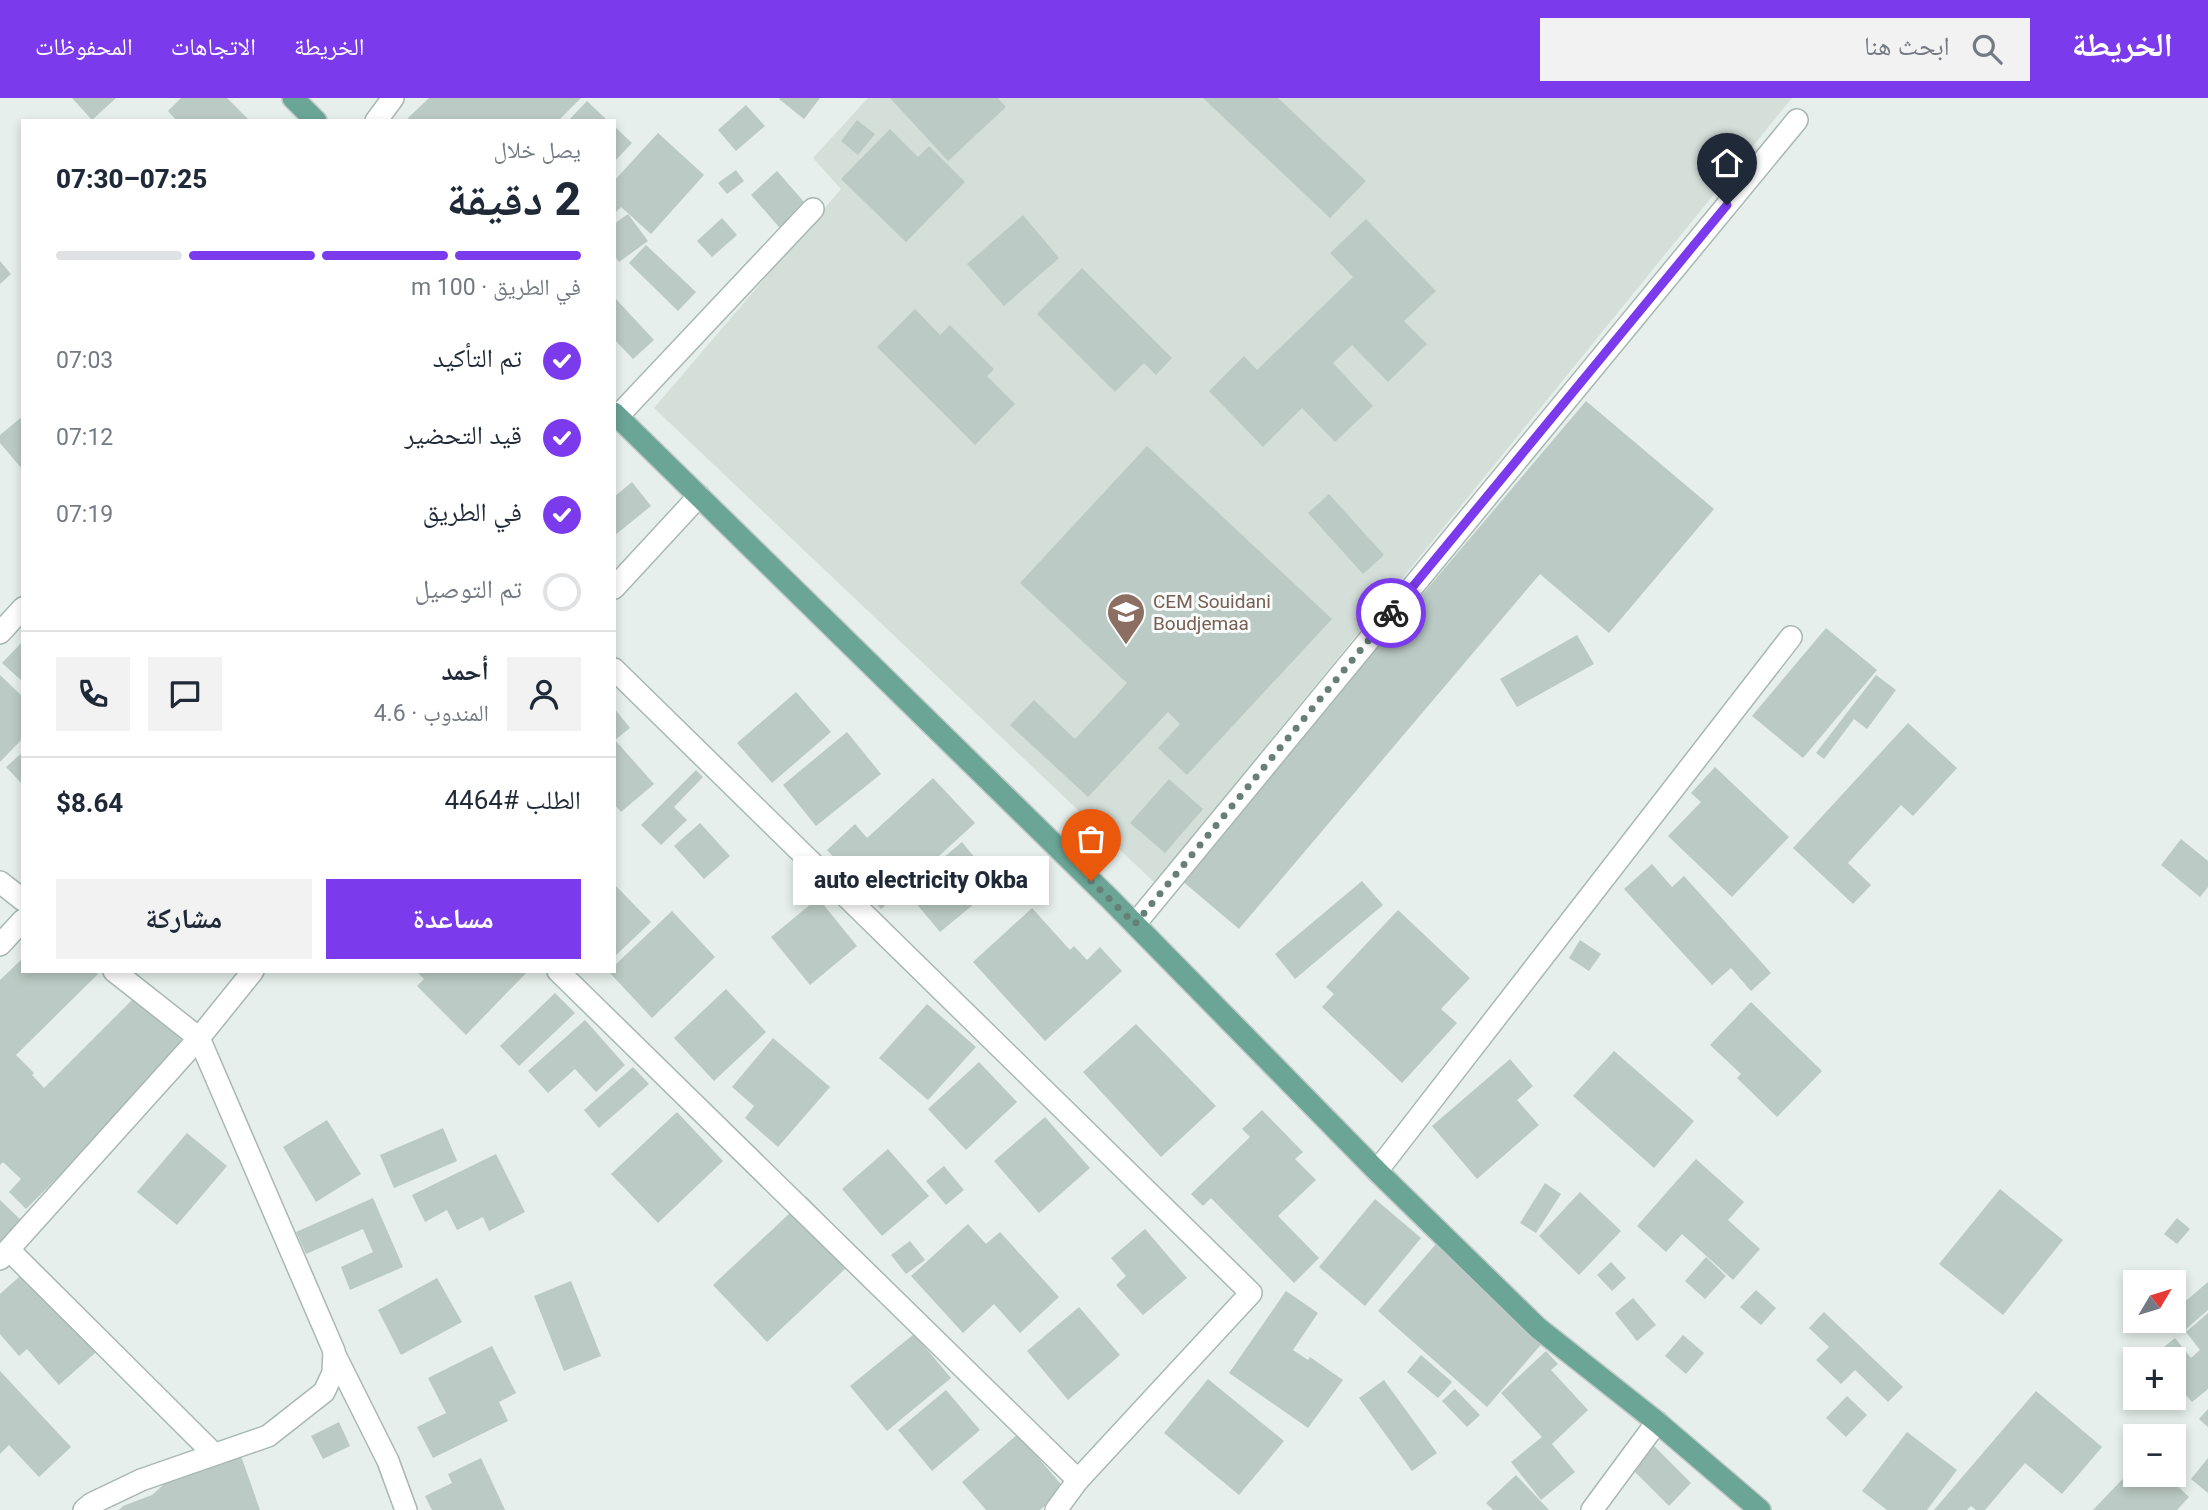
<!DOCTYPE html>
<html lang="ar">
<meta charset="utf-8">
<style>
:root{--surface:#fff;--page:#f2f2f3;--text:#1f2937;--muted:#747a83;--line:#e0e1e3;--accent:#7c3aed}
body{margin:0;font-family:Roboto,"Noto Naskh Arabic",sans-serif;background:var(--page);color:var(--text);direction:rtl;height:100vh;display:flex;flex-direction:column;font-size:26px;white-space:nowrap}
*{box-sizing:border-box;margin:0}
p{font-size:23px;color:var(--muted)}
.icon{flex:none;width:38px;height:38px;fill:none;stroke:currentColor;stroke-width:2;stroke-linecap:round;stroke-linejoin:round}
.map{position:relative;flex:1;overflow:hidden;direction:ltr}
.panel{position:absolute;left:21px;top:21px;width:595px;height:854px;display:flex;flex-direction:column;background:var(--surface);border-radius:0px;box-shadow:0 4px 10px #0003;direction:rtl}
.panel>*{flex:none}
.needle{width:46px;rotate:52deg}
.controls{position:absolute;left:2123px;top:1172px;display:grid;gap:14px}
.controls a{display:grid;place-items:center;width:63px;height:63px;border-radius:0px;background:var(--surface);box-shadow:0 4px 10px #0003;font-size:35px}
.pin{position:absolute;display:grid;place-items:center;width:60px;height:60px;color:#fff;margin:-72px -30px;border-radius:50% 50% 50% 0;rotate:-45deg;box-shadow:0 0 7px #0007}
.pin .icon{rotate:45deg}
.courier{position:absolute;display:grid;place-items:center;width:70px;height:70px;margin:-35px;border:5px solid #7c3aed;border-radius:50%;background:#fff;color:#222;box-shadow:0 2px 9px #0007}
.bubble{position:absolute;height:49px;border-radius:0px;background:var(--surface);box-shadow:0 4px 10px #0003;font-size:23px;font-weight:800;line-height:49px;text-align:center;direction:rtl}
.overview em{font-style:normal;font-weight:800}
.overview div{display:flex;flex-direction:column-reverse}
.overview{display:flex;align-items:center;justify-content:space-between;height:119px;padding:0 35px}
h1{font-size:46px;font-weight:800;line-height:52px}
.bar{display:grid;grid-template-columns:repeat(4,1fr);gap:10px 7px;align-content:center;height:84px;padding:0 35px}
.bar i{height:9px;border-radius:5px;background:var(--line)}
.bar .current{background:var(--accent)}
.bar p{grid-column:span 4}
.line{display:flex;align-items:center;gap:18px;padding:0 35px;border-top:2px solid var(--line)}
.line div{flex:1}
.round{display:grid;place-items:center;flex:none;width:74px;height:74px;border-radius:0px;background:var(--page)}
ol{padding:0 35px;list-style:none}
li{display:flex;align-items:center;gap:21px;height:77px}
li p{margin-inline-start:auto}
li .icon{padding:7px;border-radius:50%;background:var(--accent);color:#fff;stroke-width:4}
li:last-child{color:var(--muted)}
li i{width:38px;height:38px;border:4px solid var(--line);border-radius:50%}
.action{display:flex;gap:14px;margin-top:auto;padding:14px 35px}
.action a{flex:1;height:80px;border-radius:0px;background:var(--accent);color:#fff;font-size:28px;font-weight:800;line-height:80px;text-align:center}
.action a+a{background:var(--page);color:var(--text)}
header{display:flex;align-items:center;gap:42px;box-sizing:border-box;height:98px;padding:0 35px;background:var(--accent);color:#fff}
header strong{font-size:33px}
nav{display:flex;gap:38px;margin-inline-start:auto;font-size:24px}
.search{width:490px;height:63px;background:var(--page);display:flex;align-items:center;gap:18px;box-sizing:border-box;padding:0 24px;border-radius:0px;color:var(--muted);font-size:26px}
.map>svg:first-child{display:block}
</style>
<header>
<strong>الخريطة</strong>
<div class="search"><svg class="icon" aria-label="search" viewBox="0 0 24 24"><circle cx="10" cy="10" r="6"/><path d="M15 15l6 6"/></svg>ابحث هنا</div>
<nav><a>الخريطة</a><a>الاتجاهات</a><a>المحفوظات</a></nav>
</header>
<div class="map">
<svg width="2208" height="1412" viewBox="0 0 2208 1412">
<rect width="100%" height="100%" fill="#e6efeb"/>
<!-- built -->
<path fill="#d4dfda" d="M868 0H1792L1155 785 654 310 841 91 813 60Z"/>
<!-- building -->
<g fill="#bbcac4">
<path d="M72 0H116L92 22Z"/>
<path d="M181 0H227L248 21 177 23 168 13Z"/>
<path d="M429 0H581L558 23H410L408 20Z"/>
<path d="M780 0H820L804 21 779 1Z"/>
<path d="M890 0H998L1006 9 948 63Z"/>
<path d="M1203 0H1278L1366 83 1330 120Z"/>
<path d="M587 3 608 23H568Z"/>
<path d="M746 7 765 28 736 53 718 32Z"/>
<path d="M857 22 875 36 858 57 841 43Z"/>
<path d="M614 28 632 45 614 64Z"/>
<path d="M890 31 918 59 929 48 965 84 906 144 841 81Z"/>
<path d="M658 35 704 77 651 136 621 109 614 116V83Z"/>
<path d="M736 72 744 83 727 96 718 85Z"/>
<path d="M777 73 811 112 785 136 751 97Z"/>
<path d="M628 116 648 143 619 164 614 157V126Z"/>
<path d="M1023 117 1059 160 1004 208 967 166Z"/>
<path d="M722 120 737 137 712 159 697 143Z"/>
<path d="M1366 121 1436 193 1404 223 1427 246 1388 284 1352 247 1333 265 1373 308 1335 344 1302 310 1263 349 1209 293 1244 258 1257 272 1353 179 1330 155Z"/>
<path d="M646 147 696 194 678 213 629 165Z"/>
<path d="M0 163 11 176 0 186Z"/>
<path d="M1082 170 1172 260 1156 277 1144 265 1115 294 1037 216Z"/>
<path d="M614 199 654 242 633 261 614 241Z"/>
<path d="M915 211 940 237 950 227 994 271 987 278 1015 306 975 347 877 249Z"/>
<path d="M1586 303 1714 411 1609 535 1540 476 1239 831 1181 782Z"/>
<path d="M23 318V372L0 345V337Z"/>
<path d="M1147 348 1332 521 1187 677 1158 650 1180 626 1168 614 1088 699 1010 627 1034 602 1075 641 1127 585 1020 485Z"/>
<path d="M632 384 651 408 614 438V399Z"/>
<path d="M1329 396 1384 457 1363 476 1308 415Z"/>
<path d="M1826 530 1877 572 1803 660 1752 618Z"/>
<path d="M1577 537 1594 566 1517 609 1500 581Z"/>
<path d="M23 543V584L2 565Z"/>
<path d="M0 577 23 599V640L0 664Z"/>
<path d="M1876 577 1896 592 1867 631 1854 621 1824 661 1816 655Z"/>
<path d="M796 594 831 634 772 685 737 645Z"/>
<path d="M614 610 630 630 615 642 654 686 621 714 614 706Z"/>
<path d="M1908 625 1957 670 1913 718 1901 707 1848 765 1871 787 1853 806 1793 750Z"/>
<path d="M847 634 881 676 816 728 783 687Z"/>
<path d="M23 654V687L6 669Z"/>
<path d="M1715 669 1789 739 1732 799 1668 738 1701 704 1691 695Z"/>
<path d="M696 672 703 679 674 709 687 722 661 747 641 727Z"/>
<path d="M933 680 975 725 881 811 827 752 855 726 867 740Z"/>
<path d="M1169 681 1203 711 1165 755 1130 725Z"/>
<path d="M700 725 730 758 704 781 674 748Z"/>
<path d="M2181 741 2208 763V789L2200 799 2161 767Z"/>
<path d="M962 744 997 787 940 834 905 792Z"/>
<path d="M1652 766 1672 789 1684 778 1771 875 1751 893 1731 870 1712 887 1624 791Z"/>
<path d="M1362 783 1383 807 1295 881 1275 856Z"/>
<path d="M614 786 651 824 614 859Z"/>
<path d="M818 800 857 848 810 887 771 839Z"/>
<path d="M1032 810 1070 852 1074 848 1087 862 1100 849 1122 873 1045 943 973 864Z"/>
<path d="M1398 812 1470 880 1441 911 1457 925 1402 985 1322 909 1334 896 1326 889Z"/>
<path d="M672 813 715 859 652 920 608 873H614V868Z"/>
<path d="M1580 842 1601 856 1589 873 1569 860Z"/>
<path d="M23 860V873H95L98 876 16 957 34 975 32 977 44 990 137 897 188 949 26 1111 9 1094 21 1081 3 1064 0 1067V882Z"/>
<path d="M416 873H528L466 937 417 888 424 881Z"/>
<path d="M726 891 766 934 714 983 674 940Z"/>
<path d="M555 895 575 915 519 968 500 948Z"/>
<path d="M1751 904 1822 973 1777 1019 1737 980 1741 976 1710 947Z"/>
<path d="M927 906 976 949 928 1002 879 960Z"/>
<path d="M585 922 625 967 596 994 575 971 548 995 528 973Z"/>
<path d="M1136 926 1216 1008 1161 1059 1083 974Z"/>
<path d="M773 940 830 989 778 1049 745 1020 754 1008 732 989Z"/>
<path d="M1614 953 1694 1023 1654 1070 1573 998Z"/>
<path d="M1510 961 1533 988 1517 1002 1539 1027 1477 1081 1432 1028Z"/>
<path d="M979 964 1017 1004 966 1052 928 1011Z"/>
<path d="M633 969 649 986 599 1030 584 1012Z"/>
<path d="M1262 1012 1303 1054 1295 1061 1316 1082 1278 1118 1319 1160 1294 1185 1211 1100 1203 1108 1191 1096 1250 1039 1242 1031Z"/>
<path d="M677 1014 723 1063 658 1125 611 1076Z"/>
<path d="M1045 1019 1090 1070 1039 1115 994 1063Z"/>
<path d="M327 1022 361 1076 316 1104 283 1049Z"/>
<path d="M443 1030 457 1063 394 1090 380 1057Z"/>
<path d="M187 1035 227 1068 177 1127 137 1094Z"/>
<path d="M888 1051 929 1098 882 1138 842 1091Z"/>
<path d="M496 1056 525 1114 489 1133 483 1119 457 1132 447 1112 425 1124 412 1097Z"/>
<path d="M1696 1061 1744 1104 1728 1122 1760 1151 1733 1182 1682 1136 1666 1154 1637 1128Z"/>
<path d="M944 1068 964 1092 946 1107 926 1083Z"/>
<path d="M1545 1085 1561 1096 1536 1135 1520 1125Z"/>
<path d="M2000 1091 2063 1142 2003 1217 1939 1166Z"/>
<path d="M1580 1094 1621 1133 1579 1177 1539 1138Z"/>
<path d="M807 1099 861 1156 767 1244 713 1187Z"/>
<path d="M373 1100 403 1169 350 1192 341 1169 373 1154 363 1131 306 1156 296 1134Z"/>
<path d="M1375 1101 1421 1140 1365 1208 1319 1169Z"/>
<path d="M0 1102 23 1124 0 1148Z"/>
<path d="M2177 1120 2190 1131 2177 1146 2164 1136Z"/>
<path d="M968 1126 986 1146 1000 1134 1059 1199 1020 1235 994 1206 963 1235 911 1178Z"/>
<path d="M1145 1131 1187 1180 1143 1217 1116 1187 1126 1178 1111 1160Z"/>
<path d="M910 1143 925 1162 906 1176 891 1157Z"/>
<path d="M1436 1146 1545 1242 1487 1309 1378 1213Z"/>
<path d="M1706 1159 1726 1178 1705 1201 1685 1183Z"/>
<path d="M1611 1164 1626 1180 1612 1193 1597 1177Z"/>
<path d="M28 1171 103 1248 59 1287 27 1251 19 1258 0 1236V1196Z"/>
<path d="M437 1180 462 1224 401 1257 378 1212Z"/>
<path d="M571 1183 601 1258 564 1273 534 1198Z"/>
<path d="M2208 1184V1212L2185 1232 2174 1218V1213Z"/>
<path d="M1756 1192 1776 1210 1761 1227 1740 1209Z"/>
<path d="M1286 1193 1318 1215 1293 1252 1308 1262 1310 1259 1343 1282 1308 1330 1229 1275Z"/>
<path d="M1633 1200 1656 1227 1637 1243 1615 1215Z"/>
<path d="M1079 1209 1120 1257 1068 1302 1027 1253Z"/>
<path d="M1824 1214 1903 1289 1888 1304 1855 1272 1841 1286 1816 1262 1829 1249 1809 1230Z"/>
<path d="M2208 1215V1291L2192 1304 2174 1283V1262H2156L2153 1258 2175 1240 2191 1260 2200 1252 2186 1234Z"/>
<path d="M914 1236 951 1280 887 1333 850 1288Z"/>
<path d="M1683 1237 1704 1255 1686 1276 1665 1258Z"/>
<path d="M492 1248 516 1295 499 1304 508 1323 433 1360 417 1329 446 1315 428 1280Z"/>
<path d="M1546 1253 1558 1266 1551 1272 1588 1312 1552 1346 1575 1374 1541 1402 1511 1364 1542 1339 1501 1295Z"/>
<path d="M1421 1257 1452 1284 1438 1300 1407 1274Z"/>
<path d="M0 1273 71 1349 39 1379 9 1347 0 1356Z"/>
<path d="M1208 1281 1284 1343 1239 1397 1164 1335Z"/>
<path d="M1384 1282 1437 1355 1412 1373 1359 1300Z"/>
<path d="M1455 1291 1480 1317 1467 1329 1442 1303Z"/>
<path d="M946 1292 980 1332 932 1373 898 1332Z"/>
<path d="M2036 1293 2102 1349 2062 1396 2025 1365 1985 1412H1976L1971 1408 1967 1412H1934Z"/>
<path d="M1847 1298 1867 1317 1846 1339 1826 1320Z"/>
<path d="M2208 1311V1329L2199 1321Z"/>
<path d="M339 1324 350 1348 323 1361 311 1338Z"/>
<path d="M1907 1334 1957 1372 1927 1412H1887L1862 1393Z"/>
<path d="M1018 1336 1065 1391 1040 1412H986L962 1384Z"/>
<path d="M1645 1339 1691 1385 1669 1408 1623 1362Z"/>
<path d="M240 1355 260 1412H119L123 1408 152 1397 171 1380Z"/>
<path d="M481 1360 505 1412H432L425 1398 452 1385 448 1376Z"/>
<path d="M2208 1360V1395L2191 1381Z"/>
<path d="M2135 1368V1377H2166L2189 1399 2177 1412H2093Z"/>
<path d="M1516 1377 1549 1412H1493L1486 1405Z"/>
</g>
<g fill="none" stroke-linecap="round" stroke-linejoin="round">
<defs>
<g id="minor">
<path d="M376 23 393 0"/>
<path d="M618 318 813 111"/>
<path d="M614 490 699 398"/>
<path d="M0 535 23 510"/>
<path d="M0 784 23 802"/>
<path d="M1135 826 1797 22"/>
<path d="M0 847 23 822"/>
<path d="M558 873 1078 1382 1251 1195 614 571"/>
<path d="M1377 1073 1791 539"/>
<path d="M9 1152 213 1355"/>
<path d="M0 1161 199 940 253 873"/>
<path d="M334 1255 388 1363 406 1412"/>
<path d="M84 1412 91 1406 141 1382 268 1338 324 1294 333 1275 334 1253 199 940 114 873"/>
<path d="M1056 1412 1078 1382"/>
<path d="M1592 1412 1657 1324"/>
</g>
<g id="major">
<path d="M293 0 316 23"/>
<path d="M614 315 1111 802 1377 1073 1538 1230 1657 1324 1760 1412"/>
</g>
</defs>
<!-- minor casing -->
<use href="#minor" stroke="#a8b8b2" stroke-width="24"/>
<!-- major casing -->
<use href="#major" stroke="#c2cac8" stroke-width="24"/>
<!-- minor -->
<use href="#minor" stroke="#fff" stroke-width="21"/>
<!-- major -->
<use href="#major" stroke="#6aa596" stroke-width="21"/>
</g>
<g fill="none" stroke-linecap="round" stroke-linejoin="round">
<!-- done -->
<path stroke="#687f78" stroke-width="7" stroke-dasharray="0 12.6" d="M1091 783 1135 826 1391 515"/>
<!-- route -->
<path stroke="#7c3aed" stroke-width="9" d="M1391 515 1727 107"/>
</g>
<!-- icons -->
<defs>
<symbol id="school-pin" viewBox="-11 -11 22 30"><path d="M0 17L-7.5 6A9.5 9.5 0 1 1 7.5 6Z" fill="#8d6e63" stroke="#f7fbf9"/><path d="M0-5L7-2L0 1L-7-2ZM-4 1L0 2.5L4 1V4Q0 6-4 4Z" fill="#fff"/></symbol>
</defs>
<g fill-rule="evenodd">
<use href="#school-pin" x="1104" y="492" width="44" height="60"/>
</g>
<g text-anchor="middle" stroke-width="6" stroke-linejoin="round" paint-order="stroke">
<!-- education labels -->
<g font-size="19" fill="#785e54" stroke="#f7fbf9" text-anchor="start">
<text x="1153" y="510">CEM Souidani<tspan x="1153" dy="22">Boudjemaa</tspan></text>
</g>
</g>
</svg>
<div class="controls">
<a><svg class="needle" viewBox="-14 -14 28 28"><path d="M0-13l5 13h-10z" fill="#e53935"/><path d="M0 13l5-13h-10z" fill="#747a83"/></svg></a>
<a>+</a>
<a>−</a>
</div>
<div class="pin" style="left:1091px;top:783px;background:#ea580c"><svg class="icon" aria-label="bag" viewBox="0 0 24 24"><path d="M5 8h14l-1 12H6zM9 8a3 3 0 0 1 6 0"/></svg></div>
<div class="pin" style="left:1727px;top:107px;background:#1f2937"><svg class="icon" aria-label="home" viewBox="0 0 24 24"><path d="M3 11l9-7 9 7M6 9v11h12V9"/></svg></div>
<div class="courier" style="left:1391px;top:515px"><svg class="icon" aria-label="bike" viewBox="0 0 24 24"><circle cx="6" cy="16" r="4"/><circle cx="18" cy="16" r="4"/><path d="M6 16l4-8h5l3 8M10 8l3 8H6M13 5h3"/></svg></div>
<div class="bubble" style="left:793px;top:758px;width:256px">auto electricity Okba</div>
<section class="panel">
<div class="overview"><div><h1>2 دقيقة</h1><p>يصل خلال</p></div><em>07:25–07:30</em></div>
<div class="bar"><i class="current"></i><i class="current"></i><i class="current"></i><i></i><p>في الطريق · 100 m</p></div>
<ol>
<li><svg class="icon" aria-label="check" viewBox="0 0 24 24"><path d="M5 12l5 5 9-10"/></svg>تم التأكيد<p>07:03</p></li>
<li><svg class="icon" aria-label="check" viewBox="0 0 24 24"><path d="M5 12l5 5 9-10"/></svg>قيد التحضير<p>07:12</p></li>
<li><svg class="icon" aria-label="check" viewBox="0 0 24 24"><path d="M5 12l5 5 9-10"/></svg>في الطريق<p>07:19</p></li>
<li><i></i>تم التوصيل</li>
</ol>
<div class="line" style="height:126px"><a class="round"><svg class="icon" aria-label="person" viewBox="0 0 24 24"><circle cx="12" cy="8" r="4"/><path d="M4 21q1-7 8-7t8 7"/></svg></a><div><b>أحمد</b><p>المندوب · 4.6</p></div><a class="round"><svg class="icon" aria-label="chat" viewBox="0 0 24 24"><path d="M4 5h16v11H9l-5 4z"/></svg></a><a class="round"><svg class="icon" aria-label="phone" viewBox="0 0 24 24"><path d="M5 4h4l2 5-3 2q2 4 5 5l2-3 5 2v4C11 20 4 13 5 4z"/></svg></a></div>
<div class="line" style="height:91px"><div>الطلب #4464</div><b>$8.64</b></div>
<div class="action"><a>مساعدة</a><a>مشاركة</a></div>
</section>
</div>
